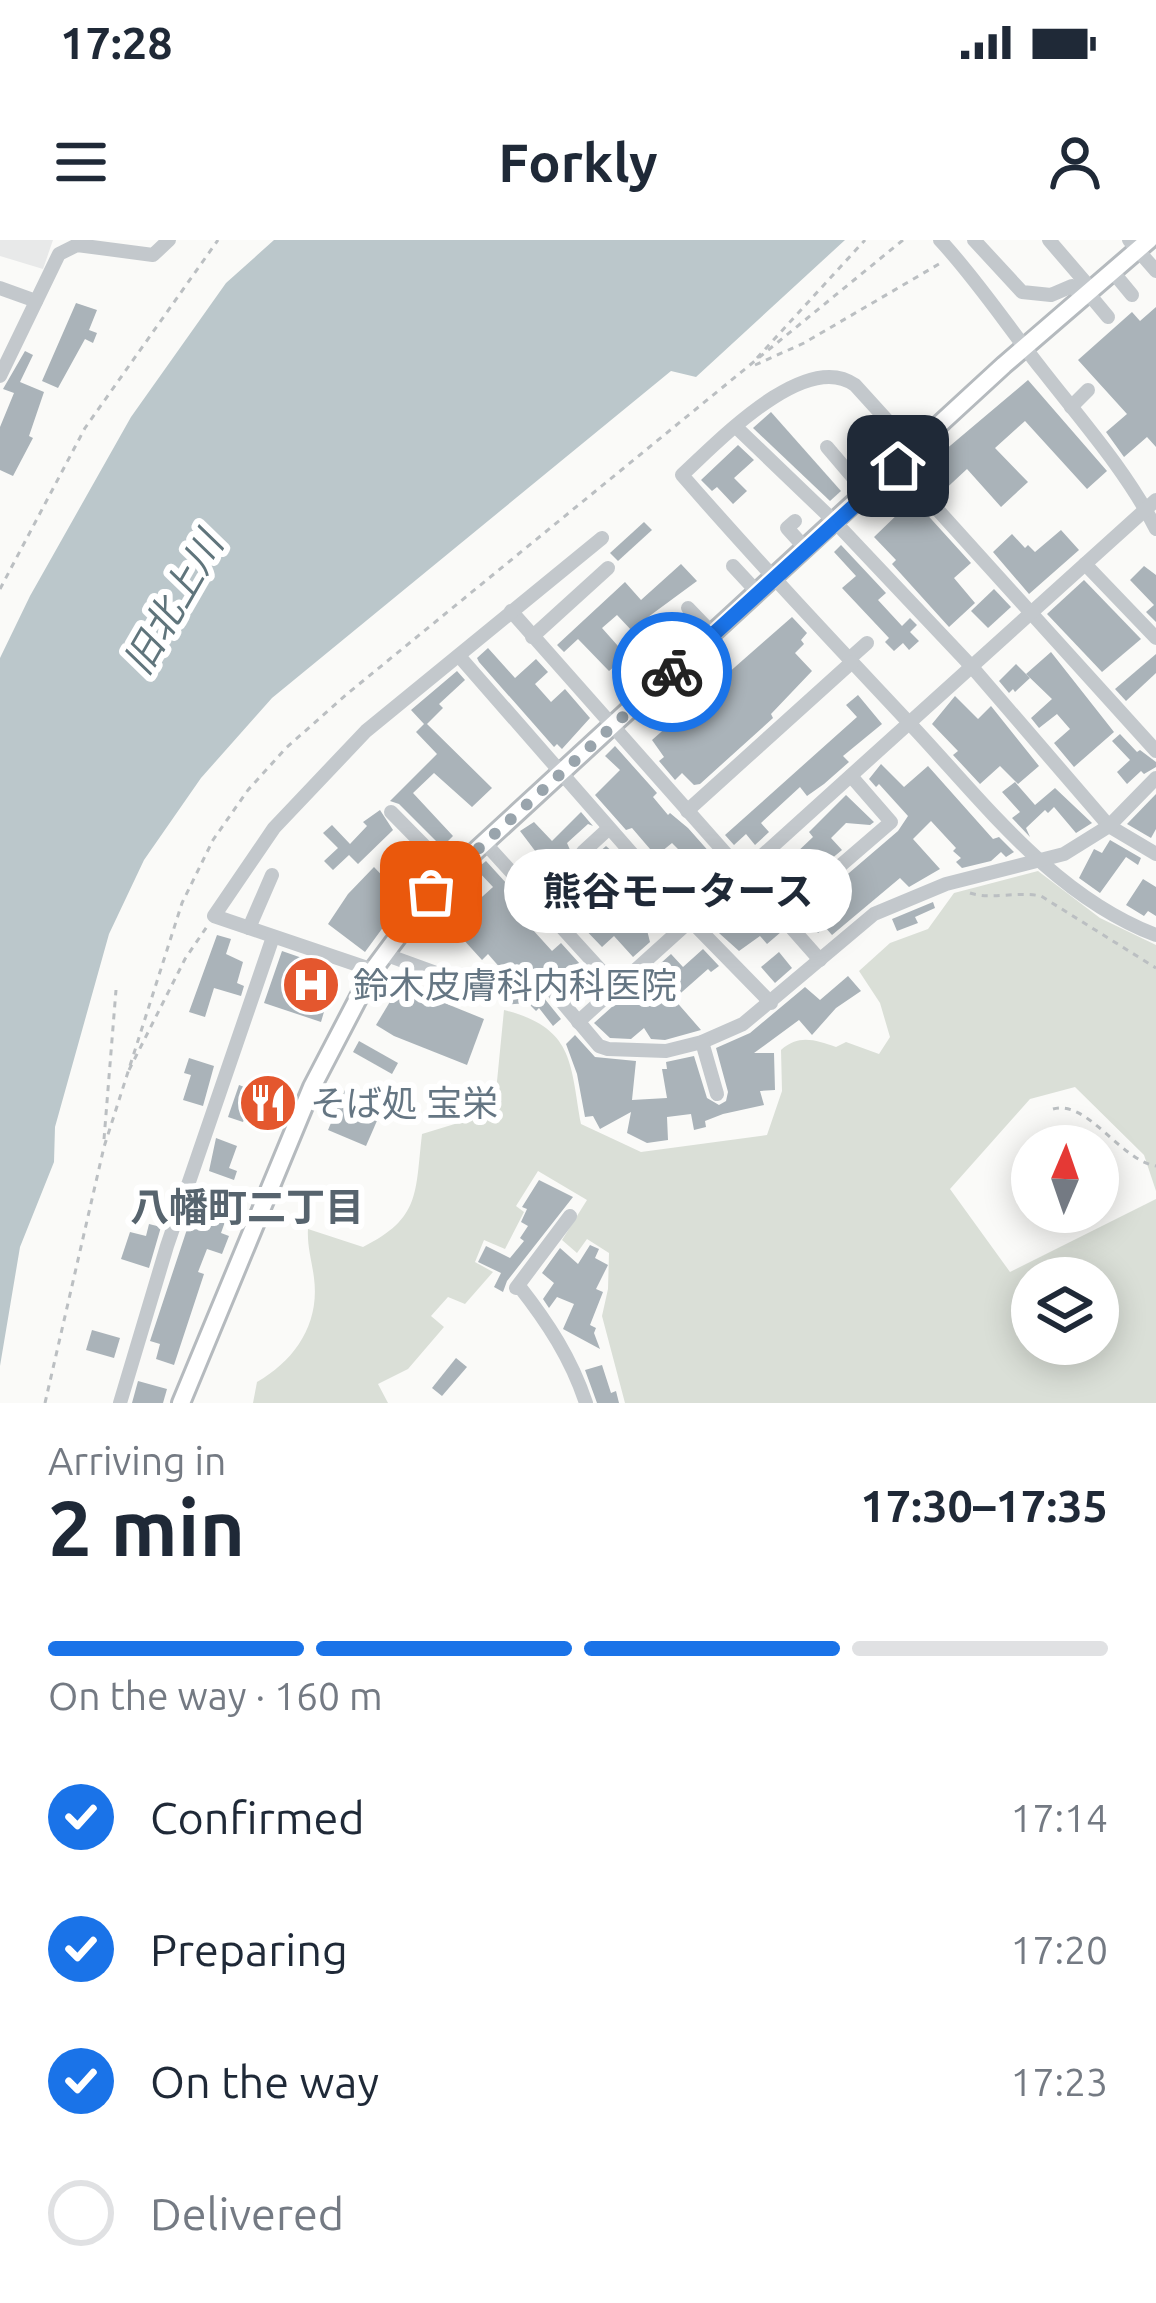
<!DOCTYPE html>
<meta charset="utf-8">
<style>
:root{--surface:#fff;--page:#f2f2f3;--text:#1f2937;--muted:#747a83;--line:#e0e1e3;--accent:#1a73e8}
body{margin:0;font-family:Ubuntu,"Noto Sans JP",sans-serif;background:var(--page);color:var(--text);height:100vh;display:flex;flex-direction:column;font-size:45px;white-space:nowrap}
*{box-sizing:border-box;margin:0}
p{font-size:39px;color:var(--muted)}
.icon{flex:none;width:66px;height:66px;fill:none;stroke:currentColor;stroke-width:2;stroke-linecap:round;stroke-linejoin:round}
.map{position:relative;height:1163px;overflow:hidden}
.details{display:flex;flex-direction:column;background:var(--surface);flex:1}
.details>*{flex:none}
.needle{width:78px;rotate:2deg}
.controls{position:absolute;left:1011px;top:885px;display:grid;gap:24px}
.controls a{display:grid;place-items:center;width:108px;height:108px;border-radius:50%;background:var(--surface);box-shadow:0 6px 30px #0003;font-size:60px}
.pin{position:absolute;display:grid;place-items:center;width:102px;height:102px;color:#fff;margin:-51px;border-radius:24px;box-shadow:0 6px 18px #0006}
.courier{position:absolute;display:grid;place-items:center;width:120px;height:120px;margin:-60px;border:9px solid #1a73e8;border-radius:50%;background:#fff;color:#222;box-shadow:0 3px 15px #0007}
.bubble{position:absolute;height:84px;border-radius:42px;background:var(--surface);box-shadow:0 6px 30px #0003;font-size:39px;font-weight:700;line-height:84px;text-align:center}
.summary em{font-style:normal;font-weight:700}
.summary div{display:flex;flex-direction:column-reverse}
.summary{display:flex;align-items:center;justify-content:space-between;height:204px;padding:0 48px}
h1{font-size:78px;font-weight:700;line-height:90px}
.bar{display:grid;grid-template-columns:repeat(4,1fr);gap:18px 12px;align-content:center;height:144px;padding:0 48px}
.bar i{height:15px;border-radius:9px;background:var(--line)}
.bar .active{background:var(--accent)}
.bar p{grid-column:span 4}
ol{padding:0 48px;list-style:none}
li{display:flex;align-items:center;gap:36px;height:132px}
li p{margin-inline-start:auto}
li .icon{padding:12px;border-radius:50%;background:var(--accent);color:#fff;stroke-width:4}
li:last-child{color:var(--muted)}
li i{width:66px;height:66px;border:6px solid var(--line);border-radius:50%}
.status{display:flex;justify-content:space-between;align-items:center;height:84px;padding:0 60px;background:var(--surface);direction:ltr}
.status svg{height:33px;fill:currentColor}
header{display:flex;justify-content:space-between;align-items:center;height:156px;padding:0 48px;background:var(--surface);font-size:54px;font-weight:700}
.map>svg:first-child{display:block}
</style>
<div class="status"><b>17:28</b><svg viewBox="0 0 49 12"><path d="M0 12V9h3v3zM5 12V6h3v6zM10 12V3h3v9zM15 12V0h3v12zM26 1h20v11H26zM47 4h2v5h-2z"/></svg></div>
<header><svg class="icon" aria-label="menu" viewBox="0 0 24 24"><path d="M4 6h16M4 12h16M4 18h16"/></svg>Forkly<svg class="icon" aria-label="person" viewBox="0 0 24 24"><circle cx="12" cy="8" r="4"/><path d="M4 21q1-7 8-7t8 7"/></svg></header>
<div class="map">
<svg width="1156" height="1163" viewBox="0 0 1156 1163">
<rect width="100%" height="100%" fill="#fafaf8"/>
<!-- built -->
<path fill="#e8e9e9" d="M0 0H53L43 29 0 16Z"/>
<!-- green -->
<path fill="#dadfd7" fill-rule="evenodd" d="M1038 631 1100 678 1156 705V951L1144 915 1075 847 1030 859 950 949 1010 1032 1156 959V1163H625L602 1076 608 1049 609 1013 587 999 577 1013 562 1000 587 960 538 931 516 966 524 972 505 1009 484 1000 475 1022 493 1032 465 1064 448 1057 431 1076 444 1087 408 1129 378 1144 388 1163H253L257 1142C295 1120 320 1084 314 1038 312 1021 307 1007 308 989L363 1007C421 978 415 953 422 894L494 872 504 770C574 788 570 822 581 884L641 912 767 895 782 851 781 810C799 794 815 800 836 807L846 802 879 814 890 797 880 763 859 731 890 703 928 689 954 653ZM1032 1038H1098V1104H1032Z"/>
<!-- water -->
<path fill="#bbc7cb" d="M274 0H845L696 137 671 131 272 458 201 538 144 620 109 694 55 887 54 922 20 1007 0 1126V418L30 356 131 177 226 43Z"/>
<!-- building -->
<g fill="#aab3b9" fill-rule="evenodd">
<path d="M76 63 97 70 89 90 97 93 93 103 85 99 58 148 42 141Z"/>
<path d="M1156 67V207L1147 197 1124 217 1106 192 1127 174 1078 120 1132 72 1140 81Z"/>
<path d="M25 111 33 115 20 142 44 152 29 196 33 198 13 236 0 230V187L14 153 3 149Z"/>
<path d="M1028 140 1107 231 1087 249 1025 181 995 208 1028 242 1001 267 967 229 939 255 919 232Z"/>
<path d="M771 172 841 251 830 261 753 188Z"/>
<path d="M859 183 885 210 875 220 849 193Z"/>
<path d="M738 205 754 220 734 238 747 251 733 264 717 247 712 251 701 240Z"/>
<path d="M903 248 971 323 954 338 975 363 949 387 892 324 896 320 874 297 902 270 891 259Z"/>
<path d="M644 282 652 290 618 321 610 313Z"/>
<path d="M1061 290 1079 310 1029 354 993 312 1012 294 1025 308 1028 305 1035 312Z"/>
<path d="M841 305 886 353 878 360 902 386 910 378 917 385 910 392 919 401 909 410 903 403 894 411 885 402 889 398 842 348 856 336 834 312Z"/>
<path d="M681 324 697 341 644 380 654 391 634 409 637 412 629 419 627 416 609 431 578 399 564 412 557 405 625 342 641 360ZM617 375 633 392 618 406 602 388Z"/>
<path d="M1144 326 1156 335V382L1146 372 1154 365 1130 340Z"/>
<path d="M1084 340 1141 399 1102 432 1047 374Z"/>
<path d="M994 349 1011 367 988 388 971 371Z"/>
<path d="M792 377 807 393 801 400 804 404 795 413 812 431 771 474 773 478 700 544 694 545 682 533 675 540 659 521 664 517 652 500Z"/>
<path d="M488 408 515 438 536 419 548 432 535 444 551 462 565 449 590 478 562 509 557 504 554 507 479 422 477 418Z"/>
<path d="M1051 412 1114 492 1074 527 1054 503 1070 489 1057 474 1039 488 1031 478 1052 459 1026 434Z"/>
<path d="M1156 414V433L1126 461 1115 449Z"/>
<path d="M1016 424 1030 438 1015 452 1013 449 1009 453 999 441Z"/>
<path d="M457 431 465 440 439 464 443 468 427 484 492 548 472 567 434 533 413 553 453 596 442 607 399 564 390 561 437 514 416 492 424 484 411 470Z"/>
<path d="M858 455 882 484 843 516 849 522 824 544 807 556 800 547 761 583 769 592 755 605 746 594 734 605 725 595 857 477 846 465Z"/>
<path d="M955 456 978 479 991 466 1039 526 1018 544 1000 526 980 544 953 515 958 511 932 484Z"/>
<path d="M1120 494 1137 512 1140 510 1156 522V527L1144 534 1141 531 1127 544 1117 532 1130 520 1112 501Z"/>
<path d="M615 506 657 553 653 557 668 575 670 573 688 588 727 632 699 657 697 654 689 662 666 636 686 617 672 603 656 616 632 588 626 590 595 555 620 530 605 516Z"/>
<path d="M881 524 904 547 928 526 993 599 999 597 1014 612 1006 617 1001 612 991 621 962 628 956 622 961 618 953 611 956 608 931 581 913 599 940 629 909 647 900 638 832 695 825 687 818 693 807 680 812 675 807 669 898 591 908 576 879 544 876 547 869 539Z"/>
<path d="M1015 542 1035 565 1055 548 1092 583 1076 593 1054 567 1048 573 1045 570 1026 588 1030 597 1012 578 1020 572 1002 552Z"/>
<path d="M1156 554V589L1151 598 1127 584Z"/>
<path d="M846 555 874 582 870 585 846 583 831 598 842 610 795 649 772 622 787 609 794 615 813 597 809 592Z"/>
<path d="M380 570 393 590 358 624 349 615 333 630 324 621 338 608 323 593 332 585 350 604 367 586 363 582Z"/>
<path d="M581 572 593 586 588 584 567 603 574 619 587 623 606 606 624 622 615 631 610 625 594 639 600 645 596 649 612 666 638 642 650 655 641 668 655 683 647 690 650 702 633 717 614 696 602 707 578 682 575 685 527 633 542 620 520 591 534 582 552 601Z"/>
<path d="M1110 600 1141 618 1138 625 1126 617 1100 653 1079 638 1094 609 1102 613Z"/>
<path d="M415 619 429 633 413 648 416 651 395 671 365 712 328 684 348 654 374 627 394 648 411 632 406 627Z"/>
<path d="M486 621 531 670 540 683 533 690 552 711 561 703 599 745 578 763 559 741 543 733 502 730 488 714 482 720 442 676 464 656 473 665 493 647 476 629Z"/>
<path d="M1143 639 1156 647V676L1148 671 1144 676 1126 665Z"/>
<path d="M742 649 781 692 767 704 760 696 739 711 710 685 715 680 712 676Z"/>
<path d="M933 662 935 668 915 677 918 683 897 691 892 679Z"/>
<path d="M217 695 231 699 226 714 243 722 237 743 244 746 241 756 214 748 205 777 189 772Z"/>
<path d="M703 709 719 726 711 732 708 729 674 759 701 790 665 800 651 799 644 788 631 799 610 798 594 783 671 714 683 727Z"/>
<path d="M282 711 305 719 299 737 331 748 321 782 264 763Z"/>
<path d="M779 712 792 728 775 743 761 727Z"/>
<path d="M848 736 861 751 836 768 812 795 799 780 754 813H774L775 850 760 851 764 865 723 874 705 881 706 887 694 890 691 874 667 877 668 900 647 903 627 893 631 872 600 889 593 876 585 877 577 834 566 804 575 795 595 817 636 821 632 860 667 858 662 829H667L666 822 694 816 707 858 719 865 726 861 728 852 716 808 750 793 805 747 820 760Z"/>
<path d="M400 745 484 779 467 825 394 796 376 785Z"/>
<path d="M500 752 535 754 544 758 561 779 553 786 539 768 536 771 528 763 501 765Z"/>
<path d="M359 801 398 823 392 834 353 812Z"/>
<path d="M189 818 214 826 203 866 183 860 191 835 184 833Z"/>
<path d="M239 845 283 862 277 877 262 871 258 882 245 877 243 882 228 877Z"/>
<path d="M345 850 383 867 366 906 328 890Z"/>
<path d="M216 898 237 906 229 928 237 931 234 940 209 931Z"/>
<path d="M539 940 573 957 507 1041 503 1052 494 1047 501 1033 478 1022 486 1006 510 1018 524 1001 520 998 528 986 521 982 527 969 522 967Z"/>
<path d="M196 962 226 979 221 993 229 996 222 1014 207 1009 198 1032 204 1034 174 1125 156 1119 160 1104 150 1101Z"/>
<path d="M149 984 161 987 149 1028 121 1019 130 992 146 996Z"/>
<path d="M590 1005 599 1009 595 1018 608 1025 596 1049 603 1052 590 1085 596 1088 594 1093 600 1109 563 1089 574 1064 557 1057 549 1068 543 1059 554 1043 542 1033 560 1008 578 1024Z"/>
<path d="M92 1090 120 1098 114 1118 86 1110Z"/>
<path d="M456 1118 467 1127 442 1156 432 1148Z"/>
<path d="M602 1125 611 1153 616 1151 619 1163H597L585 1130Z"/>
<path d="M138 1141 167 1149 163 1163H132Z"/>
</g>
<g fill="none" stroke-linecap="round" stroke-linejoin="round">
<defs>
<path id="major" d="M181 1163 312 847 373 730 431 652 1004 125 1149 0"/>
</defs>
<!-- major casing -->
<use href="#major" stroke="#b5babe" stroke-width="22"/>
<!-- path -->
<g stroke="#bbbfc2" stroke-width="3" stroke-dasharray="6 6" stroke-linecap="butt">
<path d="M757 118 865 0"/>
<path d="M755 125 804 103 939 24"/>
<path d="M0 349 85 188 218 0"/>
<path d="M970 653C991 660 1017 651 1041 656L1156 728"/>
<path d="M129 830 185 719 208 685"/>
<path d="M1053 869C1087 859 1120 920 1156 926"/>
<path d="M104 899 116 750"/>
<path d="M45 1163 104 907 182 663 213 600 248 550 286 508 347 454 903 0"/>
</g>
<!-- minor -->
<g stroke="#c3c8cc" stroke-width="14">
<path d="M940 0C978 41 1008 87 1043 131 1082 181 1127 232 1156 289"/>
<path d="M974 0 1022 52 1051 55 1072 46 1084 58"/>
<path d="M1049 0 1092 50"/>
<path d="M1129 0 1156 31"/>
<path d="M1113 32 1132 55"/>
<path d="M0 48 36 61"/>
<path d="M1088 53 1108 77"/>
<path d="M0 136 59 14 77 5 153 15 169 0"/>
<path d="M1071 167 1088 150"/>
<path d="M736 187 836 283 972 427 1109 586 1156 614"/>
<path d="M827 207 867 254"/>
<path d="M914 210 855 145C805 109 717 203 682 235 757 321 835 404 913 487 985 564 1054 656 1156 695"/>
<path d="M898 226 1156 511"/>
<path d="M795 281 787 288 806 309"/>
<path d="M1085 324 1156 398"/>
<path d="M733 326 758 353"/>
<path d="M688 368 713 394"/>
<path d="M511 371 820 720"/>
<path d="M532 397 608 328"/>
<path d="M459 416 691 681 771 763"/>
<path d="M849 419 867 403"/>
<path d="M687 571 852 422"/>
<path d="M391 572 450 632"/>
<path d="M484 602 616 747"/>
<path d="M583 612 608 589"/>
<path d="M783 675 891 582 851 536"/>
<path d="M249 688 272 635"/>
<path d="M384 714 450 738 538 743 551 749 599 806 608 809 666 811 702 802 743 784 874 674 946 644 1064 614 1109 586 1156 538"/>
<path d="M373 730 214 676 274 588 366 491 602 298"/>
<path d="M578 782 1156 260"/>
<path d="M702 802 717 854"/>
<path d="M519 1046C548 1083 571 1118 586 1163"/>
<path d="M516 1048 570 976"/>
<path d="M120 1163 167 1006 273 697"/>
</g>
<!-- major -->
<use href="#major" stroke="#fff" stroke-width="16"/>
</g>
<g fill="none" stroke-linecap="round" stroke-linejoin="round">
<!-- done -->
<path stroke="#99a4ac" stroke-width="12" stroke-dasharray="0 21.6" d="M431 652 672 432"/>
<!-- route -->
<path stroke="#1a73e8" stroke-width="15" d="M672 432 898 226"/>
</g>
<!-- icons -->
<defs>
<symbol id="hospital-disc" viewBox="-11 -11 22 22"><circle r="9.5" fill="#e4572e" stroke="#fff"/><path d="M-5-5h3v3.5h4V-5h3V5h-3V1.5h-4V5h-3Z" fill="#fff"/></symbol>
<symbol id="restaurant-disc" viewBox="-11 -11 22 22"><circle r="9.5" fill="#e4572e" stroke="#fff"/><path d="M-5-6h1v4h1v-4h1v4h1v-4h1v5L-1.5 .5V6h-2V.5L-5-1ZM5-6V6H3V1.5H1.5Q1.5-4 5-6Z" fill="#fff"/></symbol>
</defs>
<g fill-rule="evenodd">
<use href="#hospital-disc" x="278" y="712" width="66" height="66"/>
<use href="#restaurant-disc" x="235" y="830" width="66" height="66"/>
</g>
<g text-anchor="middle" stroke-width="12" stroke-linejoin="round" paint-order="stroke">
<!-- poi labels -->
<g font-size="36" fill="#657683" stroke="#fff" text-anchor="start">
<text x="353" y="758">鈴木皮膚科内科医院</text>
<text x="310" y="876">そば処 宝栄</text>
</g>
<!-- water labels -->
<g font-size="39" font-style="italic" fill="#60757c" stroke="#fff">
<text transform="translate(173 363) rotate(-60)" y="14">旧北上川</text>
</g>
<!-- neighbourhood labels -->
<g font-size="39" font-weight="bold" fill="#57646e" stroke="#fff">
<text x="247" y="981">八幡町二丁目</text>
</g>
</g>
</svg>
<div class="controls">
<a><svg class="needle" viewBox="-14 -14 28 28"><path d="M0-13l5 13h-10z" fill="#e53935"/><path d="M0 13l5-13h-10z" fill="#747a83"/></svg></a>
<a><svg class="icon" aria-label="layers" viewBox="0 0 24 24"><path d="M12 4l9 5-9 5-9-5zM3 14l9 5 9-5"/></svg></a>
</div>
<div class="pin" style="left:431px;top:652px;background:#ea580c"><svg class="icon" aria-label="bag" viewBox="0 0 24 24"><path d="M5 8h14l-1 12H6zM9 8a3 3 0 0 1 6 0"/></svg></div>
<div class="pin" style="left:898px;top:226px;background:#1f2937"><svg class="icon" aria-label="home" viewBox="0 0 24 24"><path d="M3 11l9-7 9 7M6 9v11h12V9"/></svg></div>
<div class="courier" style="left:672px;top:432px"><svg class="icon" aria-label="bike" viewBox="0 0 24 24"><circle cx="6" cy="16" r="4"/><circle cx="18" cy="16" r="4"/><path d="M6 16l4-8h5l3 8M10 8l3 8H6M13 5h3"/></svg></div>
<div class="bubble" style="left:504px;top:609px;width:348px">熊谷モータース</div>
</div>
<section class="details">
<div class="summary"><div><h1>2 min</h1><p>Arriving in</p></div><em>17:30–17:35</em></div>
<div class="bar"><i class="active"></i><i class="active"></i><i class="active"></i><i></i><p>On the way · 160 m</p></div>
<ol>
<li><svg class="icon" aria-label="check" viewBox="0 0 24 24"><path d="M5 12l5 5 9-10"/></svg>Confirmed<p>17:14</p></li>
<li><svg class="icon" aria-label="check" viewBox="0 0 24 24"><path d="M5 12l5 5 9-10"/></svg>Preparing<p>17:20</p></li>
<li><svg class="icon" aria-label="check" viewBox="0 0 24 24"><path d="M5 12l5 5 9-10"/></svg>On the way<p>17:23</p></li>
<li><i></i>Delivered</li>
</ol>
</section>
